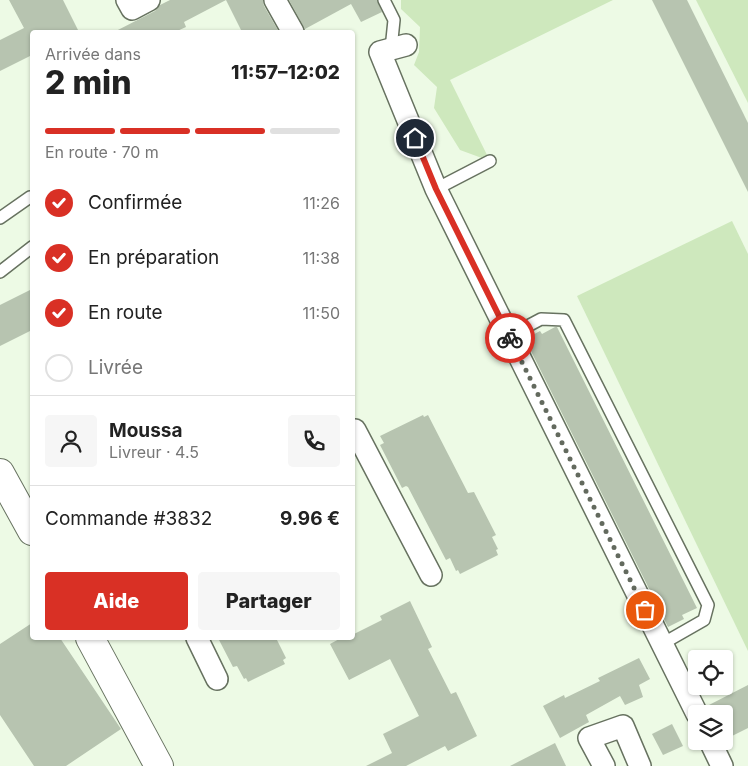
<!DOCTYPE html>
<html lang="fr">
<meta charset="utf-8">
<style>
:root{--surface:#fff;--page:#f6f6f6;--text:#222;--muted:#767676;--line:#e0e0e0;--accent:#d93025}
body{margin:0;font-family:Inter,sans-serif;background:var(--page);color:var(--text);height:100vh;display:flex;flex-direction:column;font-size:19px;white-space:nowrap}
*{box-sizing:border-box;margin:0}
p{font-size:16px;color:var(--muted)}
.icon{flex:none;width:28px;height:28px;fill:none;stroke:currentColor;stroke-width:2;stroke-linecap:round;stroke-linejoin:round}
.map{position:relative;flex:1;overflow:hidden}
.details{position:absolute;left:30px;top:30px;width:325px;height:610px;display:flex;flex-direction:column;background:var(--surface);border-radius:5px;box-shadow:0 1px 4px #0004}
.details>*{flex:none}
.controls{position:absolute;left:688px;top:650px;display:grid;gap:10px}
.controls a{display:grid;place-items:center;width:45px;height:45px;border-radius:5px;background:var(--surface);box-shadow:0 1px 4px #0004;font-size:25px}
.pin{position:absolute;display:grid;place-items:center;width:42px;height:42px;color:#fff;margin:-21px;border:2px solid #fff;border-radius:50%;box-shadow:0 1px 5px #0007}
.courier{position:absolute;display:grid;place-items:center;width:50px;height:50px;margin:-25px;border:4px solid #d93025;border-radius:50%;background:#fff;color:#222;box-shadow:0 1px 6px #0007}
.headline em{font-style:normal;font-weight:800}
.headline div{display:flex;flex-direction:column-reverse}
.headline{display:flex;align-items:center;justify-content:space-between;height:85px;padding:0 15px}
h1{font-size:32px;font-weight:800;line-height:38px}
.bar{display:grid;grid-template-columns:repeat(4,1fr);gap:8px 5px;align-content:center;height:60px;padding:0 15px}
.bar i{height:6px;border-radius:4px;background:var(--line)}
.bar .active{background:var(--accent)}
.bar p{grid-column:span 4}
.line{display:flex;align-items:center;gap:12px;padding:0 15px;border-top:1px solid var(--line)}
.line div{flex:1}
.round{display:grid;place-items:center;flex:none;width:52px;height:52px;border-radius:5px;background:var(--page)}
ol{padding:0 15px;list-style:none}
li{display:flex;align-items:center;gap:15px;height:55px}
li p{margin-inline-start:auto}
li .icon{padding:5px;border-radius:50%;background:var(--accent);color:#fff;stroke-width:4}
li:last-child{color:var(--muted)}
li i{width:28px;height:28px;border:2px solid var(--line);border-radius:50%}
.action{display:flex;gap:10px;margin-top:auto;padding:10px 15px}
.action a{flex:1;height:58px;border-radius:5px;background:var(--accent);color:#fff;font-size:20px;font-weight:800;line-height:58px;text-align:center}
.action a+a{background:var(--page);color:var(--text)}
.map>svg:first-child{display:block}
</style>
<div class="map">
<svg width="748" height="766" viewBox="0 0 748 766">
<rect width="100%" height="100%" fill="#edfae5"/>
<!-- green -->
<g fill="#cee8bd">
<path d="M401 0H613L450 80 490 161 460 150 434 108 437 87 414 65 419 52 420 27 401 9Z"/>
<path d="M696 0H748V103Z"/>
<path d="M732 221 748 254V651L577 296Z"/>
</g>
<!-- building -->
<g fill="#b7c4b0">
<path d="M9 0H63L79 32H32V55L0 71V40L24 28Z"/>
<path d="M170 0H263L264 6 279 32H242L226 0 184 22 186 27 175 32H114L155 11 160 5Z"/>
<path d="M289 0H377L382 12 361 22 351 4 305 29Z"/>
<path d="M652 0H687L748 123V192Z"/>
<path d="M32 289V330L0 346V305Z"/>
<path d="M555 327H557L697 608 682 615 684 619 668 627 525 339 540 331 542 334Z"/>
<path d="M423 415 424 417 428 415 468 493 474 492 496 535 492 537 498 549 496 550 498 555 460 574 458 570 456 571 450 558 446 560 408 487 406 486 402 488 380 445 384 443 380 436Z"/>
<path d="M410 601 432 647 428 649 451 694 456 692 477 736 448 751 445 746 406 766H366L392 753 383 734 419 716 390 659 349 680 330 644 341 638H352V635L382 620 380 616Z"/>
<path d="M32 623V638H60L121 729 66 766H34L0 715V644Z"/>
<path d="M218 638H276L286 658 283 660 285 664 248 682 246 678 244 679 237 666 233 667Z"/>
<path d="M639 658 650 679 639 685 643 697 625 705 620 696 586 715 589 722 560 738 543 706 564 695 565 698 600 681 598 678Z"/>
<path d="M748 685V728L724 740V714H709L707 706Z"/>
<path d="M672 724 683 746 663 755 652 734Z"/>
<path d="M555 743 566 766H510Z"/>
</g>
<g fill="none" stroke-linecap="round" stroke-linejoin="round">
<defs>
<g id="lane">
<path d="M384 0 394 20 391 49"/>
<path d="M436 189 490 161"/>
<path d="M0 218 30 197H32"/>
<path d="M0 272 32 247"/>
<path d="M509 336 541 319 564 320 708 605 704 620 662 644"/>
</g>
<g id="street">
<path d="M127 0 132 9 149 0"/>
<path d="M275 0 293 32"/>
<path d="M406 45 380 52 436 189 697 714"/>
<path d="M352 431 355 430 431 575"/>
<path d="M197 638 217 679"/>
<path d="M710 741 722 766"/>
<path d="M604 766 589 738 623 726 640 766"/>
</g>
<g id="secondary">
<path d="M0 473 32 531"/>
<path d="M90 638 159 766"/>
</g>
</defs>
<!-- lane casing -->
<use href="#lane" stroke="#677260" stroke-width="14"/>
<!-- street casing -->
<use href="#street" stroke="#677260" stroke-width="24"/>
<!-- secondary casing -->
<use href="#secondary" stroke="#677260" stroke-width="30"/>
<!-- lane -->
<use href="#lane" stroke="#fff" stroke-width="11"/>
<!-- street -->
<use href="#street" stroke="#fff" stroke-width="21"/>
<!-- secondary -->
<use href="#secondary" stroke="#fff" stroke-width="28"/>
</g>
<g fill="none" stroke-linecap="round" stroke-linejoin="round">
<!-- done -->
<path stroke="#636a5e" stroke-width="5" stroke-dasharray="0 9" d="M510 338 645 610"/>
<!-- route -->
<path stroke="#d93025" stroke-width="6" d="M415 138 436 189 510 338"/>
</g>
</svg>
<div class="controls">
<a><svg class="icon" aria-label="locate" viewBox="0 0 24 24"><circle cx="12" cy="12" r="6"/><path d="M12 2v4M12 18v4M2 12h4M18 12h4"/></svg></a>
<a><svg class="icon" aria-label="layers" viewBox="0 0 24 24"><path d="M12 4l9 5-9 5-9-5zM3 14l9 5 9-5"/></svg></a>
</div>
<div class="pin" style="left:645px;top:610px;background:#ea580c"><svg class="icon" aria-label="bag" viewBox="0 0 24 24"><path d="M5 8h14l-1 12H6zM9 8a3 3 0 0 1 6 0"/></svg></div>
<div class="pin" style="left:415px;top:138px;background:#1f2937"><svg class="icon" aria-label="home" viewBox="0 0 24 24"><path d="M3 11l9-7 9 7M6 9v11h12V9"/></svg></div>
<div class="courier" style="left:510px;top:338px"><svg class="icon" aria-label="bike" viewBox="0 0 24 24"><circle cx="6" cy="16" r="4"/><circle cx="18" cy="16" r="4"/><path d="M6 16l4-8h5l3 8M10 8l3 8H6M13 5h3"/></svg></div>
<section class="details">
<div class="headline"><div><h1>2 min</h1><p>Arrivée dans</p></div><em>11:57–12:02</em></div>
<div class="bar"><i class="active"></i><i class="active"></i><i class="active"></i><i></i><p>En route · 70 m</p></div>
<ol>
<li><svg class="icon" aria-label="check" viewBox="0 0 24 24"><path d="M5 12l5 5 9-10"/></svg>Confirmée<p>11:26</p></li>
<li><svg class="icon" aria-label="check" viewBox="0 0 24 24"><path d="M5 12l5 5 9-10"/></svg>En préparation<p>11:38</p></li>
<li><svg class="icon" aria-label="check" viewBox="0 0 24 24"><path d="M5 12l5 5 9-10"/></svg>En route<p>11:50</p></li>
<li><i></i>Livrée</li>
</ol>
<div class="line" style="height:90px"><a class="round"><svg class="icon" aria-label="person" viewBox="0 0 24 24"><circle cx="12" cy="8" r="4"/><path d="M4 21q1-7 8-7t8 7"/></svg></a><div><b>Moussa</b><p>Livreur · 4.5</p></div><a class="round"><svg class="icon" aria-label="phone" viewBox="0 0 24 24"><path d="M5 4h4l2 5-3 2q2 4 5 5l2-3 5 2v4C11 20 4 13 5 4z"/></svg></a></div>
<div class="line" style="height:65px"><div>Commande #3832</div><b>9.96 €</b></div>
<div class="action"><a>Aide</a><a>Partager</a></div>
</section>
</div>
